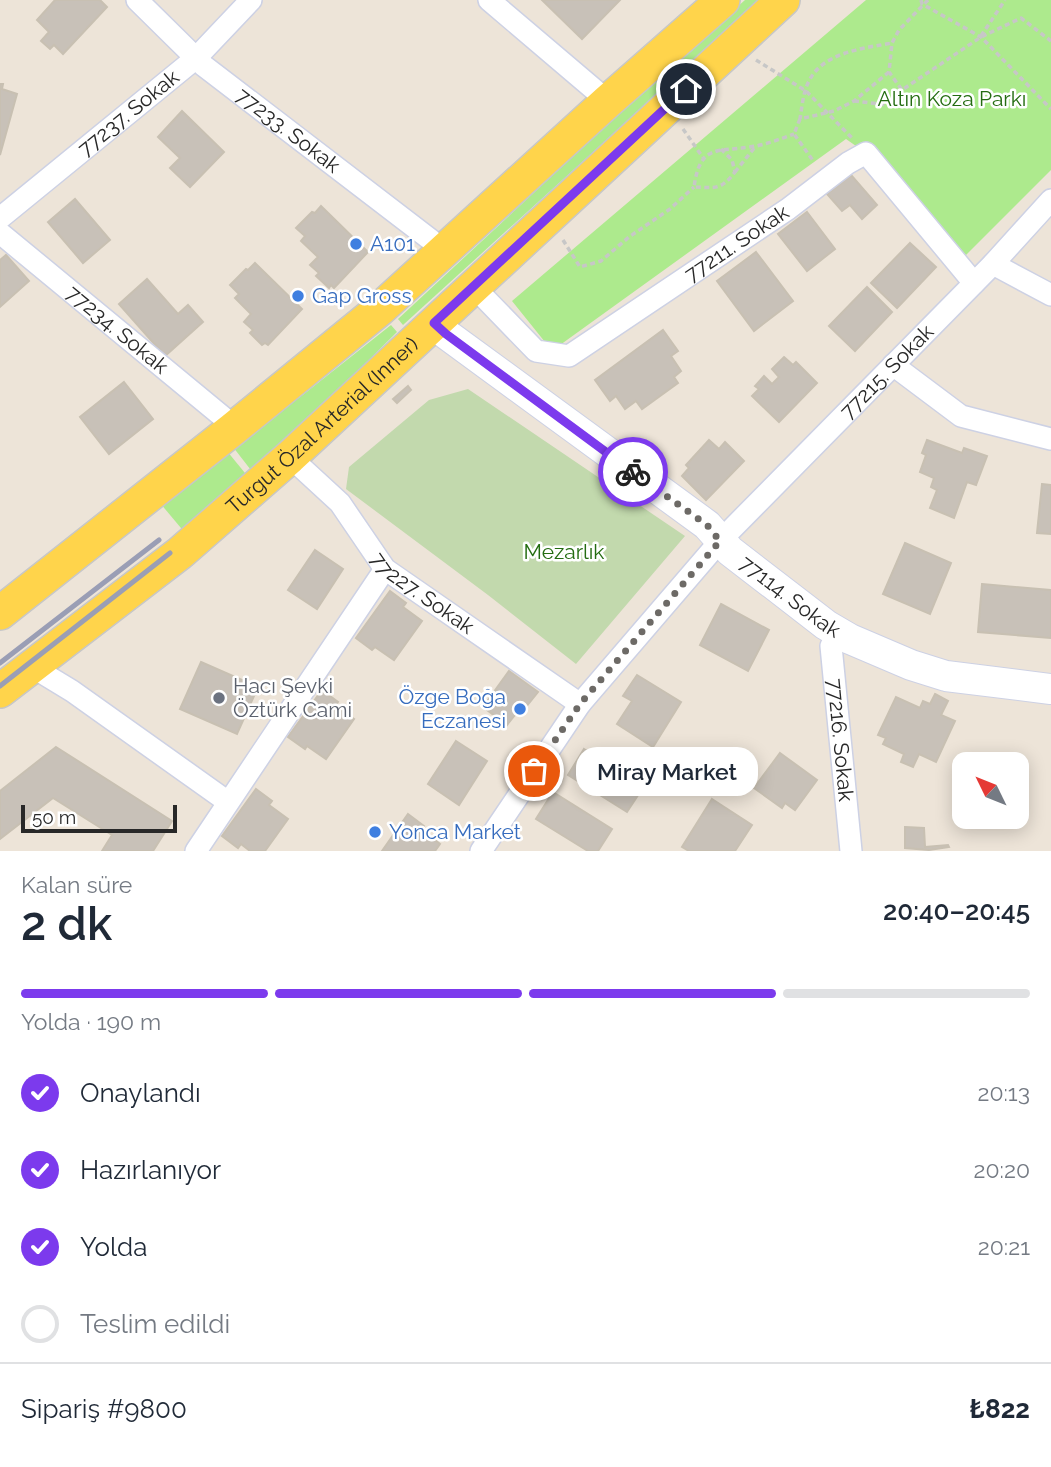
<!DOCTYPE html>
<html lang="tr">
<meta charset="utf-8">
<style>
:root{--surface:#fff;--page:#f6f6f7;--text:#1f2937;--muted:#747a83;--line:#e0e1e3;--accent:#7c3aed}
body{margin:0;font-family:Raleway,sans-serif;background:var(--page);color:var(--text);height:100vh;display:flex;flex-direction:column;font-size:26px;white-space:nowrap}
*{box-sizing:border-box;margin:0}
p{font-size:23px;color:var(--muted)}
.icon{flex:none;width:38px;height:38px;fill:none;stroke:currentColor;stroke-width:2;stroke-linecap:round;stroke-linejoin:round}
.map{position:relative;height:851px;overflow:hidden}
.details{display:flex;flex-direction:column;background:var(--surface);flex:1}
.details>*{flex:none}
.needle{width:46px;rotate:313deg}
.fabs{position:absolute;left:952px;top:752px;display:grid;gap:14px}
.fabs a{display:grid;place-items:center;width:77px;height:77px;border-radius:14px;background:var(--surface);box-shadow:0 4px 18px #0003;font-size:35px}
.scale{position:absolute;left:21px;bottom:18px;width:156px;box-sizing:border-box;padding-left:7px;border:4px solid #282828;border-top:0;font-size:19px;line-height:24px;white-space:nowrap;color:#282828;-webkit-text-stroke:5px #fff;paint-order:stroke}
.pin{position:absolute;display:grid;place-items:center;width:60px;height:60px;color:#fff;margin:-30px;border:4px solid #fff;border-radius:50%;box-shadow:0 2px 7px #0007}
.courier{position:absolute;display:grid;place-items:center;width:70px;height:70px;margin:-35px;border:5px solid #7c3aed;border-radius:50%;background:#fff;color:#222;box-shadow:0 2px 9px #0007}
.bubble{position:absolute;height:49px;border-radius:21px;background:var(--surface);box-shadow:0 4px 18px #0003;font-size:23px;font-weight:600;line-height:49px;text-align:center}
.overview em{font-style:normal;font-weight:600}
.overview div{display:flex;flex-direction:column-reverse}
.overview{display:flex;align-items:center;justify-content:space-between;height:119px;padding:0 21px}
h1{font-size:46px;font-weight:600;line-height:52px}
.bar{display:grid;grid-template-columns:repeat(4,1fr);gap:10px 7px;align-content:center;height:84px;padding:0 21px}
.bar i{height:9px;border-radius:5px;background:var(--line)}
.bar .on{background:var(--accent)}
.bar p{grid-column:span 4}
.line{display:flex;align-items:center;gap:18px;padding:0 21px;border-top:2px solid var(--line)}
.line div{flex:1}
ol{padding:0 21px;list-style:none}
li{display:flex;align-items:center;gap:21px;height:77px}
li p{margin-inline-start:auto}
li .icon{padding:7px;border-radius:50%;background:var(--accent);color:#fff;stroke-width:4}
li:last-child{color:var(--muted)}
li i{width:38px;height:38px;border:4px solid var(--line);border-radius:50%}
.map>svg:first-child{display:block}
</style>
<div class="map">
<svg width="1051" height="851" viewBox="0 0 1051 851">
<rect width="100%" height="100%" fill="#ede4d8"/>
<!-- green -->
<g fill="#adea8d">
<path d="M745 0H760L403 325 398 319 653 82Z"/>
<path d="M866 0H1051V170L964 257 866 153 846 139 560 345 545 342 512 301Z"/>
<path d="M391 325 397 332 254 474 233 447 304 394Z"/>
<path d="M227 451 249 478 186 534 160 503Z"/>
</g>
<!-- cemetery -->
<path fill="#c2d9ad" d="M468 389 685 536 576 664 488 595 346 489 349 467 429 400Z"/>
<!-- building -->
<g fill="#c8c1b8" stroke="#c8c0b2" stroke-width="2">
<path d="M55 0H100L107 7 63 54 54 45 50 49 41 41 49 32 37 20Z"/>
<path d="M542 0H620L582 39Z"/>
<path d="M0 84H3L2 89 17 94 0 155Z"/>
<path d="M182 111 224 152 190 187 170 168 180 158 158 137Z"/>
<path d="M851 175 877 205 862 219 850 205 842 211 827 194Z"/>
<path d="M75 199 110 240 83 263 48 222Z"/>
<path d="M321 206 368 252 334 288 331 285 329 288 316 276 319 273 310 265 318 257 301 241 305 236 296 228 312 212 315 213Z"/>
<path d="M807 212 835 249 807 271 778 234Z"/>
<path d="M910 243 936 267 897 308 871 283Z"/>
<path d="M756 252 793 301 754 331 717 281Z"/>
<path d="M6 255 29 281 0 307V260Z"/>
<path d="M255 263 302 309 268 345 265 343 262 345 250 333 253 330 244 322 251 314 235 298 239 294 230 285 246 269 248 270Z"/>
<path d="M147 279 178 314 188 305 203 322 165 356 119 304Z"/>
<path d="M867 287 892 312 855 351 829 326Z"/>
<path d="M663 330 678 351 671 356 681 371 674 377 678 383 642 409 636 401 625 409 616 396 610 401 595 380Z"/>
<path d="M784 357 793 365 796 362 817 383 779 422 752 396 759 389 755 386 764 376 772 384 779 377 772 369Z"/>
<path d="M124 382 153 419 109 454 80 417Z"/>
<path d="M408 386 411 390 397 403 393 399Z"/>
<path d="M709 440 719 449 725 442 744 461 706 500 682 476 689 468 686 465Z"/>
<path d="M927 440 962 453 964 448 987 456 976 485 967 482 954 518 930 508 937 490 931 487 934 478 920 472 926 455 922 453Z"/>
<path d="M1042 484 1051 485V534L1037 533Z"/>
<path d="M905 543 951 563 930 614 883 594Z"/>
<path d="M315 550 343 569 317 609 288 590Z"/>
<path d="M982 584 1051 590V638L978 632Z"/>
<path d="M390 591 406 603 403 607 422 621 394 660 375 647 372 650 356 638Z"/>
<path d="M721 604 769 630 748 671 700 645Z"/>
<path d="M201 662 258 687 237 734 180 709Z"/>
<path d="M509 671 538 692 526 707 523 705 507 725 483 707Z"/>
<path d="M637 675 681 702 653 747 617 724 632 701 623 696Z"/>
<path d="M322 690 338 702 335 706 354 719 326 759 307 746 305 749 288 737Z"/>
<path d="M935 694 948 701 941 715 955 721 936 762 919 754 913 767 901 762 904 754 883 744 886 738 878 735 896 697 920 708 923 701 930 704Z"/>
<path d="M456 741 487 761 459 805 428 784Z"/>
<path d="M56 747 172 821 153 851H102L112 835 53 798 0 839V791Z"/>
<path d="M584 749 644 786 627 812 568 775Z"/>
<path d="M780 753 817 780 795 810 785 803 782 808 754 788Z"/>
<path d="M256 789 272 801 269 805 288 819 265 851H250L241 844 238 848 222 836Z"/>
<path d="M553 792 612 829 598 851H588L536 819Z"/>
<path d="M712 799 752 825 735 851H689L682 847Z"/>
<path d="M408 814 424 826 422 830 440 844 435 851H382Z"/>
<path d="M905 827 924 828 925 847 948 845 949 847 929 850 905 848Z"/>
</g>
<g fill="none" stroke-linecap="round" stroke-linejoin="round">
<defs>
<g id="street">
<path id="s1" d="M137 0 204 66 431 240 442 253"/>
<path d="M489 0 596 91 607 102"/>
<path id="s2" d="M0 218 196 58 251 0"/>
<path id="s3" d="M0 233 223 417 233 429"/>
<path d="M993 264 1051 295"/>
<path id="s4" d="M473 286 536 351 569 356 788 209 848 163 866 153 974 283"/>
<path d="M893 365 961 416 1051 439"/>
<path id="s5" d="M290 457 340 503 385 569 580 704"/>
<path id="s6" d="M838 632 831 646 851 851"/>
<path d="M35 664 44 674 72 691 228 802"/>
<path d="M196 851 385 569"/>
<path id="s7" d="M481 851 580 704 720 541 993 264 1051 200"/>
</g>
<g id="secondary">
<path id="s8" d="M434 323 446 334 707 525 730 551 826 625 850 639 911 665 946 676 1051 689"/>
</g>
<g id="primary">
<path d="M0 613 233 429 380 309 607 102 723 0"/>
<path id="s9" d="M0 691 180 553 290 457 783 0"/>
</g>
</defs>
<!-- street casing -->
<use href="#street" stroke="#cdd1e4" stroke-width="24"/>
<!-- secondary casing -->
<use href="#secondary" stroke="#cdd1e4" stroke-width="32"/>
<!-- primary casing -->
<use href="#primary" stroke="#c7c7c7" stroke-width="36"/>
<!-- path -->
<g stroke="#c7c7c7" stroke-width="3.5" stroke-dasharray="5 3.5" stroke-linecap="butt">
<path d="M921 0 922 4 981 37 1051 109"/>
<path d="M928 0 899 30 892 43 889 72 902 90 981 37 1021 18 1051 41"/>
<path d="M981 36 1005 0"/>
<path d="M756 60 806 91 852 138"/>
<path d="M889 72 854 101 834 111 800 119C802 107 803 92 809 81 823 52 865 48 892 43"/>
<path d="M854 101 889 105 902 90"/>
<path d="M800 119 794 134 814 162"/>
<path d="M683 129 704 159"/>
<path d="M721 149 732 160 735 172C721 190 716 188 694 187 700 144 717 152 750 147 765 145 780 139 794 134"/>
<path d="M735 172 755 147"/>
<path d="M563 240 580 267 601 261 629 237 670 209 694 187"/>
</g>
<!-- street -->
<use href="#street" stroke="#fff" stroke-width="21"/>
<!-- secondary -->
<use href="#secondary" stroke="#fff" stroke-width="30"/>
<!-- primary -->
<use href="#primary" stroke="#ffd44b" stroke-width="33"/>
<!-- rail -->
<g stroke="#9a9eb5" stroke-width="5">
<path d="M0 663 159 540"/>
<path d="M0 686 170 553"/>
</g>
</g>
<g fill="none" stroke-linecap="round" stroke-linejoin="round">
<!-- done -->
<path stroke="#6d6a66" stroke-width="7" stroke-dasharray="0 12.6" d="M534 771 580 704 720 541 707 525 633 472"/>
<!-- route -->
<path stroke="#7c3aed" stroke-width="9" d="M633 472 446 334 434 323 686 89"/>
</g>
<!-- markers -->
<g fill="#3f7fe0" stroke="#fff" stroke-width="2.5">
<circle cx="356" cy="244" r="7"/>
<circle cx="298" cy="296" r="7"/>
<circle cx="520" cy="709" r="7"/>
<circle cx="375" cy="832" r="7"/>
</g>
<circle fill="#6b7280" stroke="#fff" stroke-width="2.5" cx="219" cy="698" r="7"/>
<g text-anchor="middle" stroke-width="5" stroke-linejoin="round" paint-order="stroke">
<!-- park labels -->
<g font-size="21" fill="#246c11" stroke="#fff">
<text x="952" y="106">Altın Koza Parkı</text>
<text x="564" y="559">Mezarlık</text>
</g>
<!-- street labels -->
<g font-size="21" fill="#282828" stroke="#fff">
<text dy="7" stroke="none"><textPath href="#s2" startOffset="166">77237. Sokak</textPath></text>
<text dy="7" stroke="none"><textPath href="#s1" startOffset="200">77233. Sokak</textPath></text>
<text dy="7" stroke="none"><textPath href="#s4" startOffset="326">77211. Sokak</textPath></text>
<text dy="7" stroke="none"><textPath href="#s3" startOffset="152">77234. Sokak</textPath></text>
<text dy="7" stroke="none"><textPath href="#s7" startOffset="630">77215. Sokak</textPath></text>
<text dy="7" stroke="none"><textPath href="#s9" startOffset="418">Turgut Özal Arterial (Inner)</textPath></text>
<text dy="7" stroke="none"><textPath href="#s5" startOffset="192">77227. Sokak</textPath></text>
<text dy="7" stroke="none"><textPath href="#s8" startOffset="450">77114. Sokak</textPath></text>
<text dy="7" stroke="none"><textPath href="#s6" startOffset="110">77216. Sokak</textPath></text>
</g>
<!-- shop labels -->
<g font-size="21" fill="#366cbe" stroke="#fff" text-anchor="start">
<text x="370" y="251">A101</text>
<text x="312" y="303">Gap Gross</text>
<text x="506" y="704" text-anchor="end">Özge Boğa<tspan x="506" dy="24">Eczanesi</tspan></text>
<text x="389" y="839">Yonca Market</text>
</g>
<!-- worship labels -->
<g font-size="21" fill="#5b616d" stroke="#fff" text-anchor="start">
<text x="233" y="693">Hacı Şevki<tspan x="233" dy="24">Öztürk Cami</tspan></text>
</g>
</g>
</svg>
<div class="fabs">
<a><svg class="needle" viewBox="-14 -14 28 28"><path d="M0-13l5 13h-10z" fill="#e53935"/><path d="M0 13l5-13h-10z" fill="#747a83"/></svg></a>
</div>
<div class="scale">50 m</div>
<div class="pin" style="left:534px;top:771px;background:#ea580c"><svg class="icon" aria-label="bag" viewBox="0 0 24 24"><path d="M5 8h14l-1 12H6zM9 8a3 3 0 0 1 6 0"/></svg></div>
<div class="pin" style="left:686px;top:89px;background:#1f2937"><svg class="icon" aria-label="home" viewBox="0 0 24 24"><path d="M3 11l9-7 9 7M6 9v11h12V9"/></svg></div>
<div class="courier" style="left:633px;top:472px"><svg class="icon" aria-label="bike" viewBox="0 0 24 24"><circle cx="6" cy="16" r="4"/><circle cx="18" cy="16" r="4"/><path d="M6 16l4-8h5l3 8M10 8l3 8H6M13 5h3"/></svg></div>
<div class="bubble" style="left:576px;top:747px;width:182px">Miray Market</div>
</div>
<section class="details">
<div class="overview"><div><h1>2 dk</h1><p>Kalan süre</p></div><em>20:40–20:45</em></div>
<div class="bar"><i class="on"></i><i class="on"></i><i class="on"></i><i></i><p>Yolda · 190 m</p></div>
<ol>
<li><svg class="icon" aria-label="check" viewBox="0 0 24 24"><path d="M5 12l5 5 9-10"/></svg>Onaylandı<p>20:13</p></li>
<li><svg class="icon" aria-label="check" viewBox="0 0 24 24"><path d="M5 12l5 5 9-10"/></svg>Hazırlanıyor<p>20:20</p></li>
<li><svg class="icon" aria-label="check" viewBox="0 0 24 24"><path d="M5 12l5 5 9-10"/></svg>Yolda<p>20:21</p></li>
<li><i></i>Teslim edildi</li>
</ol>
<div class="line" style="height:91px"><div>Sipariş #9800</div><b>₺822</b></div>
</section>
